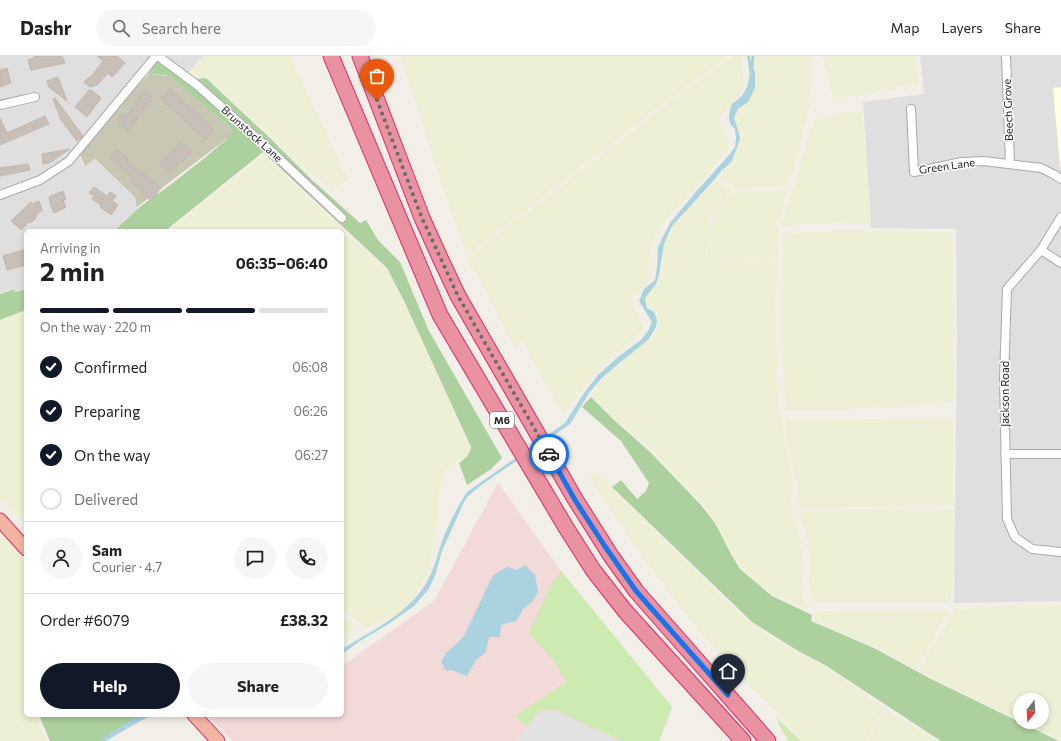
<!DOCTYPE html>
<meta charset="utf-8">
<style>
:root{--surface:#fff;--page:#f6f6f6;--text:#202124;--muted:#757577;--line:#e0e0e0;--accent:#111827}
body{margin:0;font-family:Commissioner,sans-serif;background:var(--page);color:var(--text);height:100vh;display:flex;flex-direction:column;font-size:15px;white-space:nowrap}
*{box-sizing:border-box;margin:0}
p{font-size:13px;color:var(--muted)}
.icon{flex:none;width:22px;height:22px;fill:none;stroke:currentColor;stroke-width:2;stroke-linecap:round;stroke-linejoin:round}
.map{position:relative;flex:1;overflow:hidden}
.drawer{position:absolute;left:24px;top:173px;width:320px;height:488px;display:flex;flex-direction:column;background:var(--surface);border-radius:6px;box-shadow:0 2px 6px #0003}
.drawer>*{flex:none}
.needle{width:26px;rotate:197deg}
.buttons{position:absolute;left:1013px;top:637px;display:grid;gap:8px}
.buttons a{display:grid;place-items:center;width:36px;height:36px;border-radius:50%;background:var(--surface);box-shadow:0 2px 6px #0003;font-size:20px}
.pin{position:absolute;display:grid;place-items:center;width:34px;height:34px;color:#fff;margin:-41px -17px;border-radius:50% 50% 50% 0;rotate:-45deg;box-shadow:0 0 4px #0007}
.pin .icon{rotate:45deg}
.courier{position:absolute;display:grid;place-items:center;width:40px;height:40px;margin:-20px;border:3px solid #1a73e8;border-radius:50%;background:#fff;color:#222;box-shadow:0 1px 5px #0007}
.summary em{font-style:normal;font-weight:700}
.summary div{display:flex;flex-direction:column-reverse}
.summary{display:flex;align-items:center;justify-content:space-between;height:68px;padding:0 16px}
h1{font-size:26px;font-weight:700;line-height:30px}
.bar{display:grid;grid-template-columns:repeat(4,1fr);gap:6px 4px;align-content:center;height:48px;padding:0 16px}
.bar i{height:5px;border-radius:3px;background:var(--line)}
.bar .on{background:var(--accent)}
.bar p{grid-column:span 4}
.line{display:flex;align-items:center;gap:10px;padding:0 16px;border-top:1px solid var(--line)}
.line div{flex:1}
.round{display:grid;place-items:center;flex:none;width:42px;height:42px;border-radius:21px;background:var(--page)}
ol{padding:0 16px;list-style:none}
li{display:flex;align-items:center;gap:12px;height:44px}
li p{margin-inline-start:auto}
li .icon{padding:4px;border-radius:50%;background:var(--accent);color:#fff;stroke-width:4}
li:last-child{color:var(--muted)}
li i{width:22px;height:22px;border:2px solid var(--line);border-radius:50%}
.action{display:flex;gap:8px;margin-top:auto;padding:8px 16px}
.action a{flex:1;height:46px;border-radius:24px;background:var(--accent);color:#fff;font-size:16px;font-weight:700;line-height:46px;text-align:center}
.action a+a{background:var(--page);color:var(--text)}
header{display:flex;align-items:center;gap:24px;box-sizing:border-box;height:56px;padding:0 20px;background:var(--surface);border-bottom:1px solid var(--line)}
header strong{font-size:19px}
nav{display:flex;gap:22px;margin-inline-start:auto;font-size:14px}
.search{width:280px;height:36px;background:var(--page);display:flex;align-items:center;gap:10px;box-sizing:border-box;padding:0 14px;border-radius:22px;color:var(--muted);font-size:15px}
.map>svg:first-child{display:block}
</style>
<header>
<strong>Dashr</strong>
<div class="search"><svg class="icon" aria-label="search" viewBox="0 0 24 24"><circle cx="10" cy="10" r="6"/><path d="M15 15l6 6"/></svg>Search here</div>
<nav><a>Map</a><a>Layers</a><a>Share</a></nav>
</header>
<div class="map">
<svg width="1061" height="685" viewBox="0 0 1061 685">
<rect width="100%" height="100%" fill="#f2efe9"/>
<!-- residential -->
<g fill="#e0dfdf">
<path d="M0 0H203L188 17 170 4 156 5 78 95 83 111 94 103 135 141 138 154 129 175H26V232L15 235 14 232 0 237Z"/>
<path d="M920 0H1061V545L954 547 957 283 956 173 871 172 863 46 924 38Z"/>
</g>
<!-- commercial -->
<path fill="#f2dad9" d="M498 427 561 515 672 651 659 685H233L207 659H342V610L434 545Z"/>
<!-- education -->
<path fill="#ffffe5" d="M1061 31V110H1060L1053 32Z"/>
<!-- construction -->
<path fill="#c7c7b4" d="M149 18 169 20 231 72 232 75 229 81 137 151 135 141 95 103 85 110 78 95 90 80Z"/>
<!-- farmland -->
<g fill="#eef0d5">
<path d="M204 0H290L348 124 333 134 310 117 260 70 207 22H196L189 17Z"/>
<path d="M400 0H728L633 71 468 199 455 167 439 120 417 51Z"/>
<path d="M732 0H742L741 7 744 31 741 37 720 61 719 67 729 83 728 88 726 96 698 129 672 156 655 179 651 196 650 226 643 233 633 239 632 244 633 250 637 260 644 270 643 274 602 311 584 330 571 349 562 357 523 286 514 291 480 223 466 203 663 51Z"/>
<path d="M748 0H812L813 6 811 43 805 69 794 112 785 130 739 132 726 127 718 123 730 108 738 91 739 79 734 66 736 59 746 45Z"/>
<path d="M822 0H916L918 28 833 44Z"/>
<path d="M862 54 870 168 813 167 782 170V164L791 141 807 85 815 62Z"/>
<path d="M263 99 387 214 417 274 470 392 469 397 465 402 456 406 446 415 441 425 438 443 437 469 430 506 425 523 414 542 397 559 366 571 361 569 342 552V175H168Z"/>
<path d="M716 124 732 134 719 152 710 161 711 204 735 205 778 204 775 244 777 314 780 356 793 427 791 444 802 494 801 510 802 537 807 551 805 553 771 537 744 514 730 492 719 470 699 443 649 391 616 364 590 339 608 318 640 290 653 281 659 268 657 258 651 252 647 250 645 245 646 239 657 229 660 220 664 191 674 167Z"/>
<path d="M734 134 787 135 778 169 779 203 732 204 712 203 711 163 719 155Z"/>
<path d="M835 175 952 176 955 344 924 349 847 353H786L782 300V206L783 177Z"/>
<path d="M26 255V468L0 442V265Z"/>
<path d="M953 362V450L800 452 798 444 796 427 786 376V364Z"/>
<path d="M597 417 606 423 616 437 742 560 760 573 787 591 820 608 873 643 885 652 866 685H804L737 617 686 559 640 497 593 427 589 419Z"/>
<path d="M954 453 952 529 950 546 812 545 809 527 810 502 806 480 799 454Z"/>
<path d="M0 476 26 504V659H36L46 685H0Z"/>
<path d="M1061 549V684L1023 666H1042V644H1020V665L918 615 955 553 1007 550Z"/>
<path d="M949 554 916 614 878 592 814 565V560L818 555Z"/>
<path d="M342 559 355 571 342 589Z"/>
<path d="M887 653 904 664 937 685H868Z"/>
</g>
<!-- grass -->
<g fill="#cdebb0">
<path d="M561 515 672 651 659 685H622L555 654H542L535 659 527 671 515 660 567 626 554 605 529 577 549 533Z"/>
<path d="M777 662 801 685H789L780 671Z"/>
</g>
<!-- forest -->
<g fill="#add19e">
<path d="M169 5H171L195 22 197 23 206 22 271 83 311 123 360 167 366 164 378 184 400 206 429 275 502 402 491 413 467 429 459 407C466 402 469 400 471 391L405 247 387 212 263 96 165 175H114L141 150 174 126 207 100 228 82 232 75 231 72 169 20 165 19 149 18V17L156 6Z"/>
<path d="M14 233 15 236 26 233V254L0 264V238Z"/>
<path d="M591 341 613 363 651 397 700 448 715 467 731 498 740 513 772 540 812 559 811 565 874 592 929 622 1059 685H941L825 609 798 595 752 566 612 431 621 424 637 443 646 435 649 427 621 385 582 351Z"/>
<path d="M39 659H141L103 685H50Z"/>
</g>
<!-- parking -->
<path fill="#e2e2e2" d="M549 655 558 657 619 685H515L519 683 527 674 534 661 541 656Z"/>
<!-- water -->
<g fill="#aad3df">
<path d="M747 0H750V3L755 16V33L748 46 738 53 734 62 738 74 740 83 735 97 715 123 672 170 664 188 659 219 656 228 645 242 647 252 654 256 657 264 656 271 648 284 617 309 601 323 590 336 570 368 480 430 468 440 464 446 442 495 435 520 428 534 414 550 390 567 360 585 342 598V593C373 574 412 556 429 522 435 510 438 498 442 485 448 470 458 449 467 436L565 367 584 337 599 318 618 301 641 284 648 275 652 266 639 245 644 233 655 224 657 211 658 191 670 167 695 137 730 98 735 91 736 83 735 73C726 66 729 57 732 48 752 34 751 21 747 0Z"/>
<path d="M525 509 535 519 538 536 533 545 524 552 516 565 501 569 500 581H489L486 596 476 604 467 620 451 614 446 615 441 605 447 596 456 588 464 580 493 519 507 511 517 514Z"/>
<path d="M144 659H152L135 668 106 685H102Z"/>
</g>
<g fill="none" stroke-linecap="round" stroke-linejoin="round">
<!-- stream -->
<g stroke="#aad3df" stroke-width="3">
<path d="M752 12 753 0"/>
<path d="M724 111 731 104 732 99"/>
<path d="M101 685 142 659"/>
</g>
</g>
<!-- building -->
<g fill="#c7bfb8" stroke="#c4b6ab">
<path d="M34 0H62L65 7 31 14 28 4 34 2Z"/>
<path d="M97 0H117L125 7 112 21 108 17 97 29 90 31 84 26 89 21 90 22 103 5Z"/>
<path d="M7 12 11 27 0 31V14Z"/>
<path d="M58 21 67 45 49 31 47 25Z"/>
<path d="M90 33 101 42 87 61 75 51Z"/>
<path d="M170 33 188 50 189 49 214 74 205 84 172 51 171 52 161 43Z"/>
<path d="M145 35 153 43 136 62 138 64 128 75 116 64 122 58 125 61 137 48 135 46Z"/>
<path d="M55 42 83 80 77 85 61 64 53 43Z"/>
<path d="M45 60 49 68 0 89V62L7 77Z"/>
<path d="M180 86 191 96 182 106 181 105 169 117 159 107Z"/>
<path d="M70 93 49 107 43 108 42 98Z"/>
<path d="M117 94 128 103 126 104 146 119 161 132 151 145 141 136 143 135 131 127 134 123 110 102Z"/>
<path d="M28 108 30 114 0 120V112Z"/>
<path d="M94 131 107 140 110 136 116 140 112 145 118 149 111 159 100 151 101 149 92 143 94 140 89 137Z"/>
<path d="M63 135 66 143 63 144 66 151 54 157 51 150 49 141Z"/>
<path d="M39 145 42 154 35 160 36 162 31 167 30 165 21 174 11 165 31 146 32 148Z"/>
<path d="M23 194 26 204V209L7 214 3 200Z"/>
</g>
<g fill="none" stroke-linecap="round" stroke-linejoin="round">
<defs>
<g id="minor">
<path d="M158 0 197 29 271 95 342 162"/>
<path d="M1006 0 1010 107"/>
<path d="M0 49 35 41"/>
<path d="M911 53 914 116 962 106 984 105 1041 112 1053 118 1061 123"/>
<path d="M0 139 40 124 69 105 156 0"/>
<path d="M1061 161 1041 194 1007 233 1004 323 1007 463 1015 481 1032 493 1061 496"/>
<path d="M1041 194 1061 207"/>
<path d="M1005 398H1061"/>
</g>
<g id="trunk">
<path d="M0 464 26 493"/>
<path d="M194 659 218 685"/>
</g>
<g id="motorway">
<path d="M331 0 440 259 565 470 593 514 625 555 743 685"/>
<path d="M360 0 422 162 441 204 458 240 575 443 611 500 636 535 768 685"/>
</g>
</defs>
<!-- minor casing -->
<use href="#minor" stroke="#a9a9a9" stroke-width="10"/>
<!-- trunk casing -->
<use href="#trunk" stroke="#dc2a67" stroke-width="15"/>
<!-- motorway casing -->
<use href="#motorway" stroke="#dc2a67" stroke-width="17"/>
<!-- minor -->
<use href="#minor" stroke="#fff" stroke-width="8"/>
<!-- trunk -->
<use href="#trunk" stroke="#f2b4a3" stroke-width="13"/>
<!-- motorway -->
<use href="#motorway" stroke="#e892a2" stroke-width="15"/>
</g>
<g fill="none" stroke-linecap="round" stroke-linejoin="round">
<!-- done -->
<path stroke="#6b6a68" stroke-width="4" stroke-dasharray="0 7.2" d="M377 44 422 162 458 240 549 398"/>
<!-- route -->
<path stroke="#1a73e8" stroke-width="5" d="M549 398 575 444 604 489 636 535 728 639"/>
</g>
<g text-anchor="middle" stroke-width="3" stroke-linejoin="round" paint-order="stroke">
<!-- shield labels -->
<rect fill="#fff" stroke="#646464" stroke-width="1" x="490" y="356" width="24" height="16" rx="3"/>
<g font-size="10" font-weight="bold" fill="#222">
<text x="502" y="368">M6</text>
</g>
<!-- street labels -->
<g font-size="11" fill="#222" stroke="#fff">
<text transform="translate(1008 54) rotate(-92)" y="4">Beech Grove</text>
<text transform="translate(252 78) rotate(42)" y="4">Brunstock Lane</text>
<text transform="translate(947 110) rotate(-8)" y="4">Green Lane</text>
<text transform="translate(1005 338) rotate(-90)" y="4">Jackson Road</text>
</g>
</g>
</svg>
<div class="buttons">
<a><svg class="needle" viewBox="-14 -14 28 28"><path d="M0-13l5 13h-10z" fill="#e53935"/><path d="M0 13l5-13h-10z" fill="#757577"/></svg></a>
</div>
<div class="pin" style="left:377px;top:44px;background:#ea580c"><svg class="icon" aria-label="bag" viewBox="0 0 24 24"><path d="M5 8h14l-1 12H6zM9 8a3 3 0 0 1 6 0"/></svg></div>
<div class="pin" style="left:728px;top:639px;background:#1f2937"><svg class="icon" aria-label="home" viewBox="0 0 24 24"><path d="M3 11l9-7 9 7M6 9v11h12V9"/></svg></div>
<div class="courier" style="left:549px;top:398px"><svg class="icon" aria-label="car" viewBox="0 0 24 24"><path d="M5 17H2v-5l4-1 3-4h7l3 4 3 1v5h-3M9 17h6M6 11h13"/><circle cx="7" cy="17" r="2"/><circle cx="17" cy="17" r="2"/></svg></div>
<section class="drawer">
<div class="summary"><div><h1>2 min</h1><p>Arriving in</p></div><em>06:35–06:40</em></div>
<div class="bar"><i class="on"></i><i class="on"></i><i class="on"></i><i></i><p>On the way · 220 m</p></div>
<ol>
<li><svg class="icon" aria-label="check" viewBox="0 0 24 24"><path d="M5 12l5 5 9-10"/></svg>Confirmed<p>06:08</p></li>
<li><svg class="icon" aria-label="check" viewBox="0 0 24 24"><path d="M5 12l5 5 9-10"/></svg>Preparing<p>06:26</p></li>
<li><svg class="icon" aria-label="check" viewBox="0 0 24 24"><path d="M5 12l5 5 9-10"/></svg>On the way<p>06:27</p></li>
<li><i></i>Delivered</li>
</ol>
<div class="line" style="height:72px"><a class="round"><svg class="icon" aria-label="person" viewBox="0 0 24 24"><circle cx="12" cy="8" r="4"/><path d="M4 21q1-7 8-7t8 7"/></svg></a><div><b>Sam</b><p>Courier · 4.7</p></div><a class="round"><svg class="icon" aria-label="chat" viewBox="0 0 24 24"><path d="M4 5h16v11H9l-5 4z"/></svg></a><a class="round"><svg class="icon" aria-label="phone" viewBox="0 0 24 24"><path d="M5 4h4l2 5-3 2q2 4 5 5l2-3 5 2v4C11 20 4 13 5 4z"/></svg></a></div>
<div class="line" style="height:52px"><div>Order #6079</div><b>£38.32</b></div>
<div class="action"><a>Help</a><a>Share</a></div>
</section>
</div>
